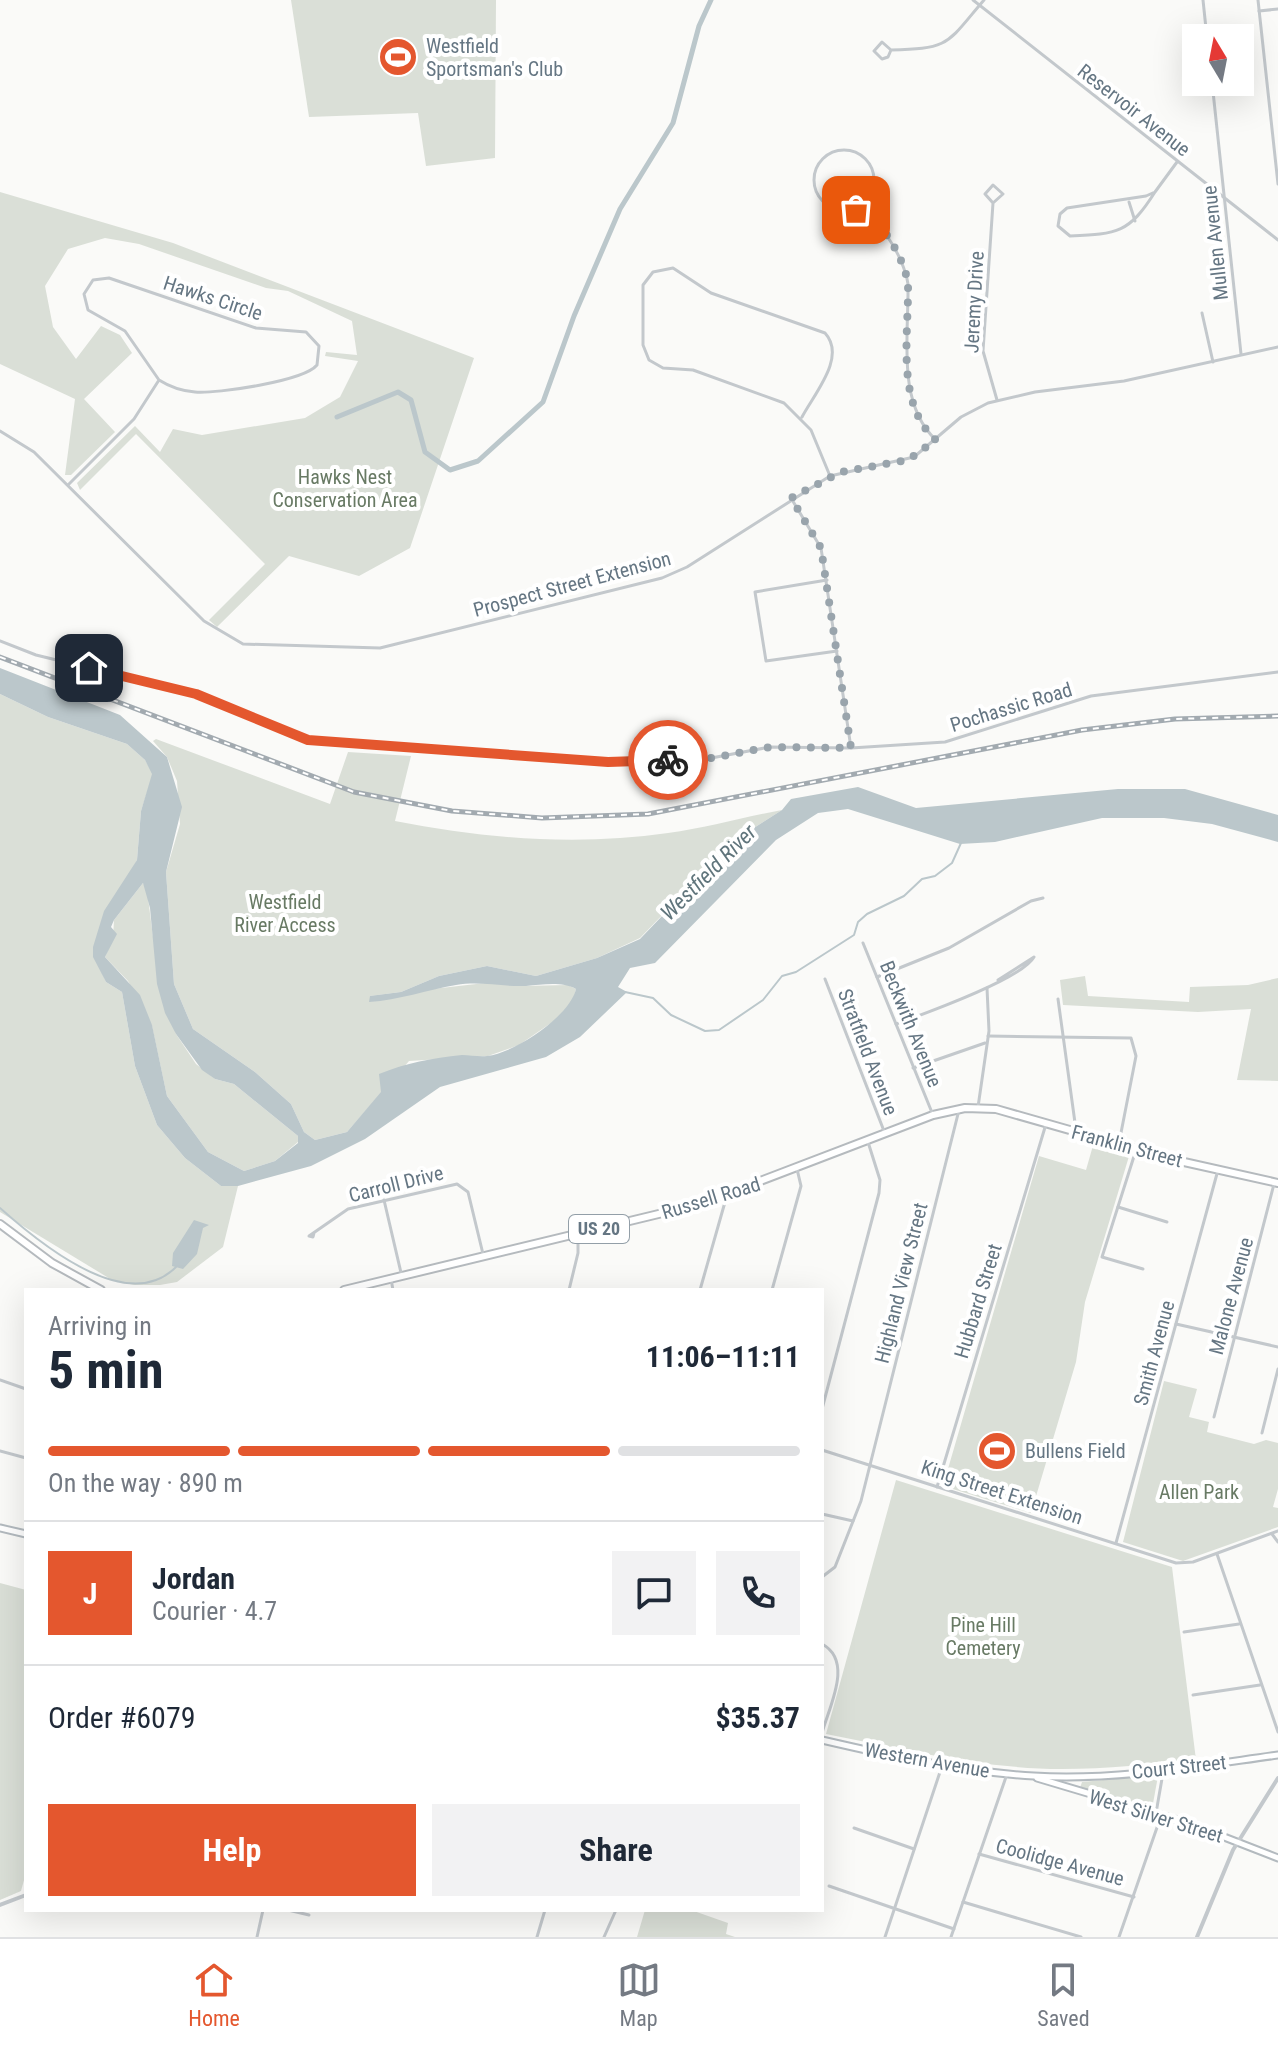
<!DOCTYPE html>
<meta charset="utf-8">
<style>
:root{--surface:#fff;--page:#f2f2f3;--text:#1f2937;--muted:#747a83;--line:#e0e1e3;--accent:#e4572e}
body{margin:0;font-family:"Roboto Condensed",sans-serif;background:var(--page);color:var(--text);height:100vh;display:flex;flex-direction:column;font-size:30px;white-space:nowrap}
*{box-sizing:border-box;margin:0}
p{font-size:26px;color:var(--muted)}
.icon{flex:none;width:44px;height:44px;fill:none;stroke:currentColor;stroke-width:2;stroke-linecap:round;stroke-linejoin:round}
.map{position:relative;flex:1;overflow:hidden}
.details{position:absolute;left:24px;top:1288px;width:800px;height:624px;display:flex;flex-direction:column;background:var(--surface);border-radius:0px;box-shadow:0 8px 32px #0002}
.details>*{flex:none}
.needle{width:52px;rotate:350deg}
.buttons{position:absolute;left:1182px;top:24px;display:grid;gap:16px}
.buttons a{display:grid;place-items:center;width:72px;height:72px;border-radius:0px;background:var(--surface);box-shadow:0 8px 32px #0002;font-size:40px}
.pin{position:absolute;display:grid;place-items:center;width:68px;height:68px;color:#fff;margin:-34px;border-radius:16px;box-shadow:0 4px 12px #0006}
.courier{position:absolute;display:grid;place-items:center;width:80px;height:80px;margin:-40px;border:6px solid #e4572e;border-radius:50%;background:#fff;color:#222;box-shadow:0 2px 10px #0007}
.overview em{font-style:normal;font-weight:700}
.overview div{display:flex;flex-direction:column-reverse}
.overview{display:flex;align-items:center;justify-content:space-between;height:136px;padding:0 24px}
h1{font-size:52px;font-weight:700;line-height:60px}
.bar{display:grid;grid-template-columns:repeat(4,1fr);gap:12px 8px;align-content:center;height:96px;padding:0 24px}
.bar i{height:10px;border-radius:6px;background:var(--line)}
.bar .selected{background:var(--accent)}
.bar p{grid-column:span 4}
.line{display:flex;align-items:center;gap:20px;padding:0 24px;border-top:2px solid var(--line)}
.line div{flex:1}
.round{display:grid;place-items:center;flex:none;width:84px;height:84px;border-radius:0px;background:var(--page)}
.action{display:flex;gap:16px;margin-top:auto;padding:16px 24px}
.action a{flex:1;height:92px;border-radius:0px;background:var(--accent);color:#fff;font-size:32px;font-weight:700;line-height:92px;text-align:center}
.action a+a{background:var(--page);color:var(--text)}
.dock{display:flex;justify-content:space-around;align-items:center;height:112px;border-top:2px solid var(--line);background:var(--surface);font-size:22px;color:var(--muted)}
.dock a{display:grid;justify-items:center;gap:4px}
.dock .selected{color:var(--accent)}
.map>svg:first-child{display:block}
</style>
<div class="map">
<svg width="1278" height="1937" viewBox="0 0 1278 1937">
<rect width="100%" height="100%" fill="#fafaf8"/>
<!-- green -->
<g fill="#dadfd7">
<path d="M291 0H496L495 158 426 166 418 113 309 117Z"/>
<path d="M0 192 173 243 474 358 410 548 359 576 289 556 217 627 209 620 265 564 136 434 80 490 77 483 135 426 160 452 173 429 202 435 305 418 340 397 358 361 325 356 326 352 357 355 352 321 288 291 266 288 139 244 105 238 68 249 45 286 53 327 76 359 101 326 120 335 132 353 84 399 115 432 71 475H65L75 399 0 364Z"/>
<path d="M0 694 48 717 127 744 145 760 153 774 141 811 137 860 93 954 106 982 122 992 135 1066 157 1125 185 1158 221 1186H238L223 1247 177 1282 160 1285H134L112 1280 0 1212Z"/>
<path d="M156 739 330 804 348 752 411 756 395 821C485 839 578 846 668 833 706 828 744 817 782 810L735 840 640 938 597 958 536 976 487 966 439 976 401 992 370 996 494 982 521 986 568 985 576 989 573 1001 564 1014 519 1045 488 1056 409 1061 347 1132 315 1140 304 1132 291 1104 255 1072 193 1029 174 984 166 872 180 824 177 781 167 757 153 741Z"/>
<path d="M143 883 147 890 153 937 176 1034 196 1064 215 1079 234 1084 298 1136V1142L275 1161 244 1171 208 1152 167 1096 152 1026 128 981 105 957 113 939 114 920Z"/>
<path d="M1085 976 1088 996 1189 1002 1190 987 1248 985 1278 978V1081L1237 1080 1251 1009 1198 1012 1063 1005 1060 980Z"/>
<path d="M1094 1142 1130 1153 1085 1302 1076 1362 1031 1513 943 1486 1039 1156 1086 1170Z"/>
<path d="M1164 1381 1197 1389 1189 1417 1209 1422 1207 1432 1254 1444 1266 1440 1278 1443V1489L1273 1507 1278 1508V1527L1183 1561 1123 1542Z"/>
<path d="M896 1480 1172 1567 1196 1760C1151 1764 1107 1769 1062 1769 983 1769 903 1749 826 1734Z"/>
<path d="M0 1583 26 1590V1873L21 1891 0 1900Z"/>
<path d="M1155 1775 1158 1776 1152 1809 1080 1788 1082 1782Z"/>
<path d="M645 1910H691L728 1923 726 1934 735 1937H637Z"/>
</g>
<!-- water -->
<g fill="#bbc7cb" fill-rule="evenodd">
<path d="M0 668 120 715 167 757 182 807 166 872 174 984 193 1029 255 1072 291 1104 304 1132 315 1140 347 1132 381 1092 379 1074C406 1063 432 1058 462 1055 470 1055 479 1057 487 1056 515 1053 570 1016 576 989 561 981 542 985 526 986 502 987 480 981 456 985 427 990 399 1000 369 1002L370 996 401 992 439 976 487 966 536 976 597 958 640 939 735 840 782 810 791 799 858 787 916 808 1118 789H1185L1278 815V842L1212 824 1164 818H1102L995 842 960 844 848 809 818 813 776 840 655 963 630 968 618 987 627 992 580 1037 546 1057 440 1087 365 1139 311 1166 238 1186H221L185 1158 157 1125 135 1066 122 992 106 982 93 957V947L104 911 137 860 141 811 152 774 145 760 127 744 48 717 0 694ZM143 883 150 908 157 984 165 1013 176 1034 202 1070 215 1079 234 1084 298 1136V1143L275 1161 244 1171 208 1152 167 1096 152 1025 140 995 105 957 117 934 111 927 114 920Z"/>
<path d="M194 1220 209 1225 203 1228 197 1254 183 1269 172 1266 173 1253Z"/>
</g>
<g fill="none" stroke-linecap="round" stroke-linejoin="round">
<!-- stream -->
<g stroke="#bbc7cb" stroke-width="2">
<path d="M625 992 653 998 671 1015 705 1031 719 1030 763 1000 782 976 796 972 854 935 858 922 867 914 904 896 922 879 935 876 952 863 961 843"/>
<path d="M0 1208C38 1242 127 1316 176 1267"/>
</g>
<!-- canal -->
<path stroke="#bbc7cb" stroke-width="5" d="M337 417 398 392 411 400 425 452 450 470 478 461 543 402 574 316 620 209 673 123 699 26 711 0"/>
<defs>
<g id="secondary">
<path d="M0 1528 26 1534"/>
<path d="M822 1740C891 1756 963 1772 1034 1776 1114 1781 1198 1766 1278 1755"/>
<path d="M1037 1778 1188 1823 1278 1858"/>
</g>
<g id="primary">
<path d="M0 1224 52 1263 101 1290"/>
<path d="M344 1290 700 1204 933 1115 965 1108 996 1109 1175 1160 1278 1183"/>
</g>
</defs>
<!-- secondary casing -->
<use href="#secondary" stroke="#b3babf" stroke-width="9"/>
<!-- primary casing -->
<use href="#primary" stroke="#b5babe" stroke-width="10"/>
<!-- minor -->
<g stroke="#c3c8cc" stroke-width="3">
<path d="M973 0 1278 240"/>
<path d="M1203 0 1207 38"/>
<path d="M1258 0 1278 184"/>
<path d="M1259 11 1278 9"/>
<path d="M891 50 888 57 882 59 874 51 882 42 891 50C951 49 947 43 984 0"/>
<path d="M1212 82 1241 354"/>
<circle cx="844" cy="180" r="30"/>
<path d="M1155 192C1129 233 1118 234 1070 236L1058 226 1060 214 1067 208 1146 196 1155 192 1177 162"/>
<path d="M869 200 870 216"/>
<path d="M1129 202 1135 221"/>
<path d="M993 203 1003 194 993 185 985 194 993 203 983 351 997 400"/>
<path d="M849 210C878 210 904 258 908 284 909 335 896 403 936 440"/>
<path d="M1202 313 1213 362"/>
<path d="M802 417C814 394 847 357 825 333L711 293 673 268 653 272 643 285V345L649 360 663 368 693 370 784 403 811 430 830 476"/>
<path d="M0 431 34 452 204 621 243 644 380 648 662 578 687 567 830 476 914 457 961 417 988 403 1035 392 1124 381 1278 347"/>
<path d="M68 485 134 419 159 380 125 331 88 310 84 294 93 280 109 278 256 328 306 332 319 346 317 365C304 381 217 394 195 392 182 391 170 387 159 380"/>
<path d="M791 498 821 548 851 748"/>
<path d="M827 580 755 592 766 661 837 651"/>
<path d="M0 641 36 655 196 694 308 740 608 762 706 759 770 747 851 748 945 742 1091 696 1278 672"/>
<path d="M863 943 933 1115"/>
<path d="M877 977 949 948 1031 901 1043 898"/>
<path d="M825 979 884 1131"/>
<path d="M1058 999 1076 1130"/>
<path d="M896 1024C923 1014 1022 979 1034 957L998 980"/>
<path d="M988 1036 1131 1038 1136 1056 1119 1143"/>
<path d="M913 1068 985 1043"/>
<path d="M978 1107 989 1031 987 988"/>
<path d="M1136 1150 1102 1257 1143 1269"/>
<path d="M384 1200 402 1277"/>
<path d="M1118 1207 1167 1222"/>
<path d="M314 1233 313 1237 309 1236 348 1209 457 1184 468 1192 483 1254"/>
<path d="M391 1279 393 1290"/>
<path d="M569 1290 578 1253V1235"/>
<path d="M700 1290 727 1195"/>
<path d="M772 1290 801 1186 797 1169"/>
<path d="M1176 1324 1278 1347"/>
<path d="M0 1380 26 1389"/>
<path d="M822 1409 879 1193 880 1180 868 1142"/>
<path d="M1214 1417 1274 1184"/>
<path d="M1262 1433 1278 1369"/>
<path d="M822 1450 1176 1563 1193 1562 1278 1531"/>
<path d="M0 1451 26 1458"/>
<path d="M937 1487 1046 1124"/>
<path d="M822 1514 853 1521"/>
<path d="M1272 1534 1278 1542"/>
<path d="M1116 1543 1218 1170"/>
<path d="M1217 1554 1278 1732"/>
<path d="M822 1577 835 1567 861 1501 959 1110"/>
<path d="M1184 1632 1239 1624"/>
<path d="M822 1644C854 1661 829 1707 822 1733"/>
<path d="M1193 1695 1260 1685"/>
<path d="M1156 1813 1163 1773"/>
<path d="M854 1828 914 1849"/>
<path d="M979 1854 1134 1897"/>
<path d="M829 1886 954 1929"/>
<path d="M963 1902 1081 1937"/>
<path d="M288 1910 309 1915"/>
<path d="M257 1937 263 1910"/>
<path d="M537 1937 545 1910"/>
<path d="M604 1937 616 1910"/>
<path d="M885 1937 942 1766"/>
<path d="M951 1937 1007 1774"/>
<path d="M1119 1937 1161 1816"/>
</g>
<!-- tertiary -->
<g stroke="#c3c8cc" stroke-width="4">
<path d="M0 1905 26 1895"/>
<path d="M1197 1937 1233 1850 1278 1778"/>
</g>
<!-- secondary -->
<use href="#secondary" stroke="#fff" stroke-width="5"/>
<!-- primary -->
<use href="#primary" stroke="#fff" stroke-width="6"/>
<defs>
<path id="rail" d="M0 657 354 792 452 811 542 818 648 814 1082 730 1175 719 1278 716"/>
</defs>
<!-- rail casing -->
<use href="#rail" stroke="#a2aab0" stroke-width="5"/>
<!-- rail -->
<use href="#rail" stroke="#fff" stroke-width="2" stroke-dasharray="6" stroke-linecap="butt"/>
</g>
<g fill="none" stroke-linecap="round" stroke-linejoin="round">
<!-- done -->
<path stroke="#99a4ac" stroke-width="8" stroke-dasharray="0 14.4" d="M668 760 706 759 770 747 851 748 821 548 791 498 841 472 908 460 936 440C895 404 909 334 908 284 905 260 881 216 856 210"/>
<!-- route -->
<path stroke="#e4572e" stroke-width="10" d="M89 668 196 694 308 740 608 762 668 760"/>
</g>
<!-- icons -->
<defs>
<symbol id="stadium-disc" viewBox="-11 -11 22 22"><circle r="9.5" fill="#e4572e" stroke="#fff"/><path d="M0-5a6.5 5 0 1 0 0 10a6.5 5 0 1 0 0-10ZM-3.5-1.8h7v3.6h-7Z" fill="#fff"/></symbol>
</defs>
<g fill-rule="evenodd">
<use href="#stadium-disc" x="376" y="35" width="44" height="44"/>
<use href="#stadium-disc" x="975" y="1429" width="44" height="44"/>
</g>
<g text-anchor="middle" stroke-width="8" stroke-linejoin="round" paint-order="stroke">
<!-- shield labels -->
<rect fill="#fff" stroke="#939fa8" stroke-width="2" x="569" y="1215" width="60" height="28" rx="6"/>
<g font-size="18" font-weight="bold" fill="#657683">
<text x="599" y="1235">US 20</text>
</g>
<!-- poi labels -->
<g font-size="20" fill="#657683" stroke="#fff" text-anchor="start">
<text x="426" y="53">Westfield<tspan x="426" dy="23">Sportsman's Club</tspan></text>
<text x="1025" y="1458">Bullens Field</text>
</g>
<!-- street labels -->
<g font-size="20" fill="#657683" stroke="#fff">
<text transform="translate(1134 110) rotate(38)" y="7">Reservoir Avenue</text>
<text transform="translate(1215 243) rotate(-96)" y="7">Mullen Avenue</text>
<text transform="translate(213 298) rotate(18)" y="7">Hawks Circle</text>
<text transform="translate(974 302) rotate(-87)" y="7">Jeremy Drive</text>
<text transform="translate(572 584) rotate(-15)" y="7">Prospect Street Extension</text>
<text transform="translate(1011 707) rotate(-17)" y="7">Pochassic Road</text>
<text transform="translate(911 1024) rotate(68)" y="7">Beckwith Avenue</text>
<text transform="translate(868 1052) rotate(69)" y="7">Stratfield Avenue</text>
<text transform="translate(1127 1146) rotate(15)" y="7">Franklin Street</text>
<text transform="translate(396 1184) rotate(-14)" y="7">Carroll Drive</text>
<text transform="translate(711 1198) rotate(-17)" y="7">Russell Road</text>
<text transform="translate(901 1283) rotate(-76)" y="7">Highland View Street</text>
<text transform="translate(1231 1296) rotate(-75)" y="7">Malone Avenue</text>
<text transform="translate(978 1301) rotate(-73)" y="7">Hubbard Street</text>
<text transform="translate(1154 1353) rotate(-75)" y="7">Smith Avenue</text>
<text transform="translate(1002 1492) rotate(18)" y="7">King Street Extension</text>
<text transform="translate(927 1760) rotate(10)" y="7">Western Avenue</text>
<text transform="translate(1179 1767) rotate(-6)" y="7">Court Street</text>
<text transform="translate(1156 1816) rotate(17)" y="7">West Silver Street</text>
<text transform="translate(1060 1862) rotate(15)" y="7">Coolidge Avenue</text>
</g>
<!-- park labels -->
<g font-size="20" fill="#687a64" stroke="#fff">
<text x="345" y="484">Hawks Nest<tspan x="345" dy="23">Conservation Area</tspan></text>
<text x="285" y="909">Westfield<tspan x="285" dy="23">River Access</tspan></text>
<text x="1199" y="1499">Allen Park</text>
<text x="983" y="1632">Pine Hill<tspan x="983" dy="23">Cemetery</tspan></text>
</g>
<!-- water labels -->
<g font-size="22" font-style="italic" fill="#60757c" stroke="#fff">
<text transform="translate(708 872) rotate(-45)" y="8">Westfield River</text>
</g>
</g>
</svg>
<div class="buttons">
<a><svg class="needle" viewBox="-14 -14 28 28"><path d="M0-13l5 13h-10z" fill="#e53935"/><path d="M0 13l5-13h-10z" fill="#747a83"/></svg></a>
</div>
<div class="pin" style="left:856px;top:210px;background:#ea580c"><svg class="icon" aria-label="bag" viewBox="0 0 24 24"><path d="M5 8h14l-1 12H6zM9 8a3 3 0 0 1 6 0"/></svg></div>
<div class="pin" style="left:89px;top:668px;background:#1f2937"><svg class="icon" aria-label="home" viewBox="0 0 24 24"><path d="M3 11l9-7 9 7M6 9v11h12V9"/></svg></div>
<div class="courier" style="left:668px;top:760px"><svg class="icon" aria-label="bike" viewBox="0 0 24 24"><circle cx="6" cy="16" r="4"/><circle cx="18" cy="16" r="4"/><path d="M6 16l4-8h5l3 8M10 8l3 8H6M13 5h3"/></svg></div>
<section class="details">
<div class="overview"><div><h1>5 min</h1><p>Arriving in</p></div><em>11:06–11:11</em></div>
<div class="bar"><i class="selected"></i><i class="selected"></i><i class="selected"></i><i></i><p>On the way · 890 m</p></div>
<div class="line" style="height:144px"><b class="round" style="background:var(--accent);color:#fff">J</b><div><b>Jordan</b><p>Courier · 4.7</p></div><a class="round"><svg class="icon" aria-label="chat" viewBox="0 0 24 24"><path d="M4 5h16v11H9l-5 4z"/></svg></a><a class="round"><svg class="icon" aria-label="phone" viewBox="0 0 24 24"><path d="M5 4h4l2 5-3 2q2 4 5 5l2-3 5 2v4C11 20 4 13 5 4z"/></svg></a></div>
<div class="line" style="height:104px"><div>Order #6079</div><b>$35.37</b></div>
<div class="action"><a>Help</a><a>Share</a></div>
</section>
</div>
<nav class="dock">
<a class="selected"><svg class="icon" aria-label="home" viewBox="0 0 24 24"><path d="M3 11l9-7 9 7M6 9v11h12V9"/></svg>Home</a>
<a><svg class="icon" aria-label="map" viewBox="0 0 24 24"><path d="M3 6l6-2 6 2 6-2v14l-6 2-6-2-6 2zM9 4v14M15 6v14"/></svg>Map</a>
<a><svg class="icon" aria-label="saved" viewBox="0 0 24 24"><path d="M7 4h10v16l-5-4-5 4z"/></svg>Saved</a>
</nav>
